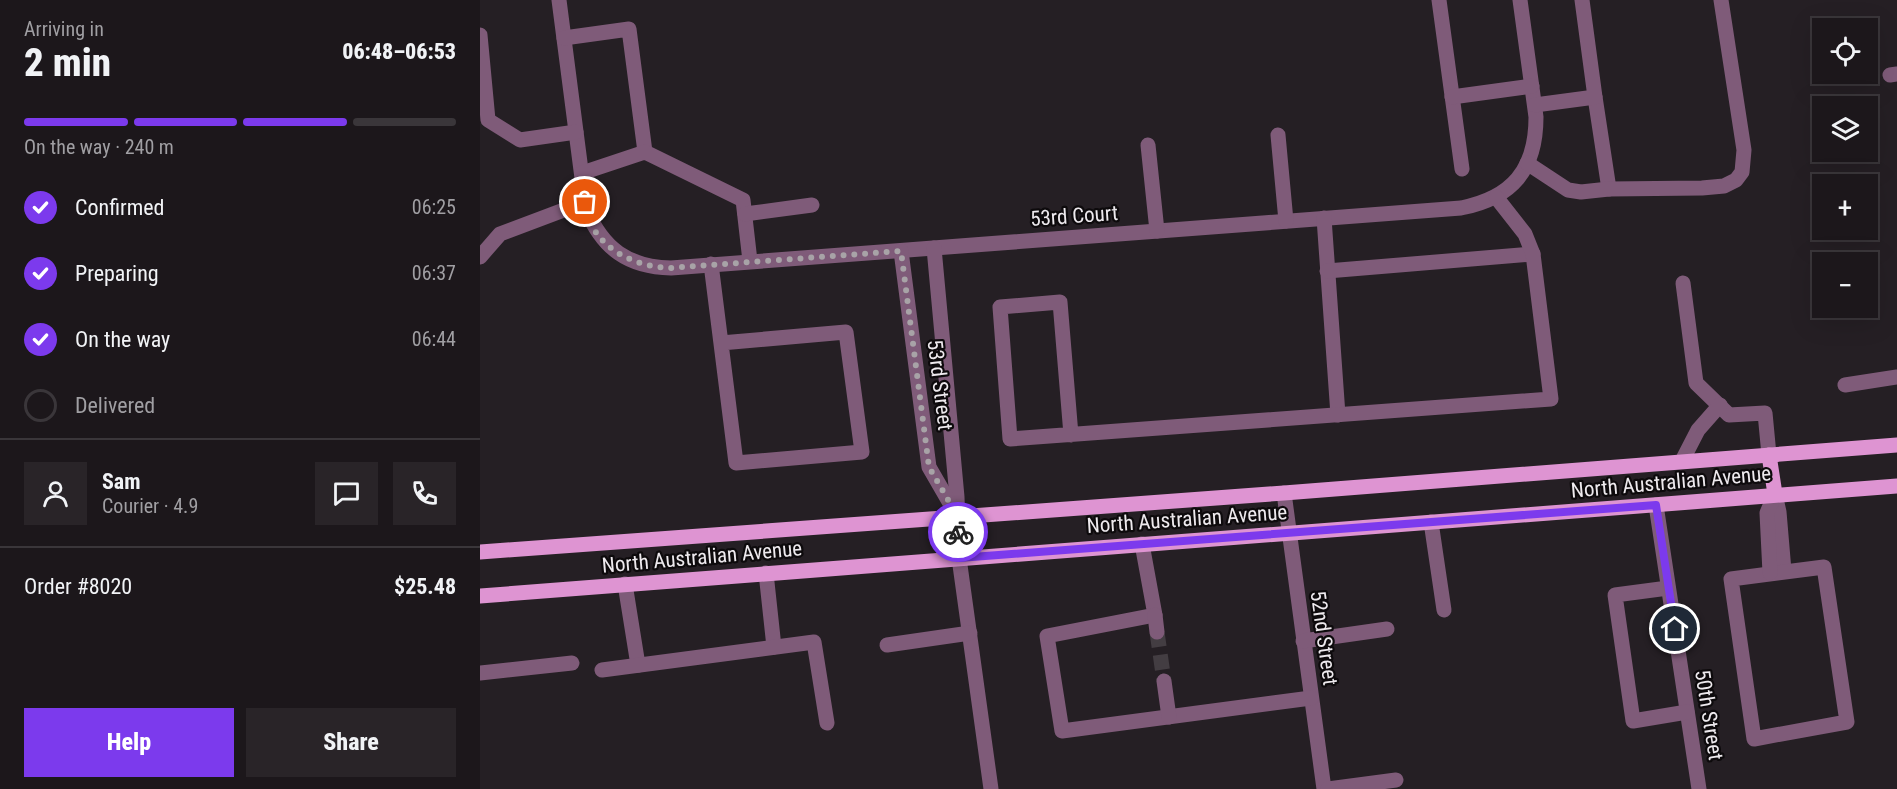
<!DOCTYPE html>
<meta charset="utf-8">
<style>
:root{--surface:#1c171b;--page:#292428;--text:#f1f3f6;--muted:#a09fa3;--line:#3a363a;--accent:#7c3aed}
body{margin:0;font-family:"Roboto Condensed",sans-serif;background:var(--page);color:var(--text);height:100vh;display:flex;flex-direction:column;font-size:22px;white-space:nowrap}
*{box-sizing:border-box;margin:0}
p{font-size:20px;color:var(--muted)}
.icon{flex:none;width:33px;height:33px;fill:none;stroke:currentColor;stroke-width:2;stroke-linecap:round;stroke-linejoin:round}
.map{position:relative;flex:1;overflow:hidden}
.side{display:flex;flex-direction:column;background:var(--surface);width:480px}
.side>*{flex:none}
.controls{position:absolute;left:1332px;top:18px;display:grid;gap:12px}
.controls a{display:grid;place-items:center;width:66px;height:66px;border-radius:0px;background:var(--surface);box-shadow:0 6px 24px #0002,0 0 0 2px var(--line);font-size:30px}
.pin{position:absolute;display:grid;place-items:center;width:51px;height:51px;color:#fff;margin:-26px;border:3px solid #fff;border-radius:50%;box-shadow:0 2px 6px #0007}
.courier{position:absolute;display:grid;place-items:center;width:60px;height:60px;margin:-30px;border:4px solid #7c3aed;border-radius:50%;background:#fff;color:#222;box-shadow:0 2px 8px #0007}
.overview em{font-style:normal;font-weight:800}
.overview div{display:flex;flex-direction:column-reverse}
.overview{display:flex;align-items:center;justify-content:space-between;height:102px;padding:0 24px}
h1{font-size:39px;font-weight:800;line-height:45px}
.bar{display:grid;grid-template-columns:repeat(4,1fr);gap:9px 6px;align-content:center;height:72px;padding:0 24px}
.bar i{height:8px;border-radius:4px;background:var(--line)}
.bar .active{background:var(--accent)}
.bar p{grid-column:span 4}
.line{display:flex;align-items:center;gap:15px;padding:0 24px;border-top:2px solid var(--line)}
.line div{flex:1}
.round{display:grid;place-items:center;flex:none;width:63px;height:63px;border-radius:0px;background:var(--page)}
ol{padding:0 24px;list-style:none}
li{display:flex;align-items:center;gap:18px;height:66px}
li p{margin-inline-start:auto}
li .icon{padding:6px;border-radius:50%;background:var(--accent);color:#fff;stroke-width:4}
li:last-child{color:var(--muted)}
li i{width:33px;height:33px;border:3px solid var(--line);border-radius:50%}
.cta{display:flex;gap:12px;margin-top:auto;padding:12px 24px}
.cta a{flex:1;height:69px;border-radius:0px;background:var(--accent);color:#fff;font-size:24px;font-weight:800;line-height:69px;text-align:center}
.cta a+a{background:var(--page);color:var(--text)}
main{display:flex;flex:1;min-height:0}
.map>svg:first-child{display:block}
</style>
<main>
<section class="side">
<div class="overview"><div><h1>2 min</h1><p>Arriving in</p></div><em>06:48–06:53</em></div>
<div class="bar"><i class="active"></i><i class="active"></i><i class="active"></i><i></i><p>On the way · 240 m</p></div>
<ol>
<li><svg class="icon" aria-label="check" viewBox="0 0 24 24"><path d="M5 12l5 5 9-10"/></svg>Confirmed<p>06:25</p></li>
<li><svg class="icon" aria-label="check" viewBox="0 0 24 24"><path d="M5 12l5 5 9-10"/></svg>Preparing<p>06:37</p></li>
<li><svg class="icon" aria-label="check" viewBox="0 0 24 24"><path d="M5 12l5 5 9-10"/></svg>On the way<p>06:44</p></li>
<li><i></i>Delivered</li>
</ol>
<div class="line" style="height:108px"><a class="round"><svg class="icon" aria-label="person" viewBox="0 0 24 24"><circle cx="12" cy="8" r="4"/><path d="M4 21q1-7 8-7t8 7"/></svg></a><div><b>Sam</b><p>Courier · 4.9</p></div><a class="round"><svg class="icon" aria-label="chat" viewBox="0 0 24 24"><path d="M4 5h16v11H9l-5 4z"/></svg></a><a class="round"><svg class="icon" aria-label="phone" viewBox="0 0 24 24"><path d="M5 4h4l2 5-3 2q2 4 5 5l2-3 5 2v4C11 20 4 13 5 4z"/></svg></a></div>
<div class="line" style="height:78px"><div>Order #8020</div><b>$25.48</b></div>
<div class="cta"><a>Help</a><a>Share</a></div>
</section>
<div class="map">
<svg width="1417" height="789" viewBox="0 0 1417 789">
<rect width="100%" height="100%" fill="#251f24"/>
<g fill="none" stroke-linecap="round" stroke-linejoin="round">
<!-- minor-tunnel -->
<path stroke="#433d42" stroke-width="15" stroke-dasharray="15 8" stroke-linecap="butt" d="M677 632 684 681"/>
<!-- minor -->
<g stroke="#7f5b79" stroke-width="15">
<path d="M79 0 106 209C123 249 148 267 191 268L981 208C1032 198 1056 170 1056 117L1040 0"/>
<path d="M959 0 982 169"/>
<path d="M0 35 8 120 40 140 96 132"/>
<path d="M84 38 149 29 165 152"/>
<path d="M1410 75 1417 74"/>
<path d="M972 97 1052 86"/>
<path d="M1115 97 1129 189"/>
<path d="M1055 105 1115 97 1102 0"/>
<path d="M798 135 806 221"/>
<path d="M668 145 677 231"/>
<path d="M1047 163 1088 190 1101 192 1129 189 1222 188 1244 186 1256 180 1262 172 1264 150 1241 0"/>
<path d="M102 173 165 152 263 200 270 261"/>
<path d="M265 214 332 205"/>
<path d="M844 218 858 415"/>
<path d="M454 248 477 497 479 558 511 789"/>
<path d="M421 251 449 467 475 512"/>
<path d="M0 257 20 234 105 202"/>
<path d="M231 264 256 463 382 452 366 332 241 343"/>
<path d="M847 271 1053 254"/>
<path d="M1203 283 1216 383 1249 415 1285 413 1289 455"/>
<path d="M1365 385 1417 377"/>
<path d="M591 435 580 302 520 307 530 439 1071 399 1053 254 1045 234 1016 197"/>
<path d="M1202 461 1218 430 1240 405"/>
<path d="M804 493 844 789"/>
<path d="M1295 494 1299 512 1304 571"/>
<path d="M1176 505 1219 789"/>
<path d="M951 522 964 610"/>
<path d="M662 544 675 615 567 636 582 731 831 698"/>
<path d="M1344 567 1367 722 1274 739 1251 579Z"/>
<path d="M286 573 294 647"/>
<path d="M1290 573 1287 513 1295 494"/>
<path d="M145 584 158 665"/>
<path d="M1188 588 1135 595 1153 721 1207 712"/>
<path d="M675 615 677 632"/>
<path d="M823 641 907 629"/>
<path d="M407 645 490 633"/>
<path d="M122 670 334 642 347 723"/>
<path d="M0 673 92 663"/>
<path d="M684 681 689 717"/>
<path d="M848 789 916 780"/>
</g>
<!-- major -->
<g stroke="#de94d2" stroke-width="15">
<path d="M1289 455 1295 494"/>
<path d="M0 552 804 493 1417 445"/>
<path d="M0 596 1417 486"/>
</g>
</g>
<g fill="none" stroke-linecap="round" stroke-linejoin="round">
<!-- done -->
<path stroke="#a8a3a7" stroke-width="6" stroke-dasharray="0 10.8" d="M105 202C109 245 152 267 190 268L421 251 449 467 478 517V532"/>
<!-- route -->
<path stroke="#7c3aed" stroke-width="8" d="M478 532 479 558 1176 505 1195 629"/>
</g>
<g text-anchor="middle" stroke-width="4.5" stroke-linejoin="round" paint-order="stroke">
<!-- street labels -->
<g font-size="21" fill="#eeeaee" stroke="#0d0a0c">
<text transform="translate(594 216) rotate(-4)" y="7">53rd Court</text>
<text transform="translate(460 385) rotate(83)" y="7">53rd Street</text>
<text transform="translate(1191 482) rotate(-5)" y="7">North Australian Avenue</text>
<text transform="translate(707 519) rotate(-4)" y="7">North Australian Avenue</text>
<text transform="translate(222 557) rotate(-5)" y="7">North Australian Avenue</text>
<text transform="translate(844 638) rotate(82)" y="7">52nd Street</text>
<text transform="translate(1229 715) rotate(81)" y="7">50th Street</text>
</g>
</g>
</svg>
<div class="controls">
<a><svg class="icon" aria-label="locate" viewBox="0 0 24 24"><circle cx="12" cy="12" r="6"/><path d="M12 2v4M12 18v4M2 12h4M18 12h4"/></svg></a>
<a><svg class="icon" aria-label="layers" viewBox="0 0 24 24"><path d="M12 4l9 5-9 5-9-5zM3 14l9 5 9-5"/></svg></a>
<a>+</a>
<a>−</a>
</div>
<div class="pin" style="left:105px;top:202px;background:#ea580c"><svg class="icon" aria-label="bag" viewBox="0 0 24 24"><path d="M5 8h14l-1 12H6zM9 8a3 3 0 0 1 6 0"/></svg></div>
<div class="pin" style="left:1195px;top:629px;background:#1f2937"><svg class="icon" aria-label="home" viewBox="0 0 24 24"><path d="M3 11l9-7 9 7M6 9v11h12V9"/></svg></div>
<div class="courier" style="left:478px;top:532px"><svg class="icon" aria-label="bike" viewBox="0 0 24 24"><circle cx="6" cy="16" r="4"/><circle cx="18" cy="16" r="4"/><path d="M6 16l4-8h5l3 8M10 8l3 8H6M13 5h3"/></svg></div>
</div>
</main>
